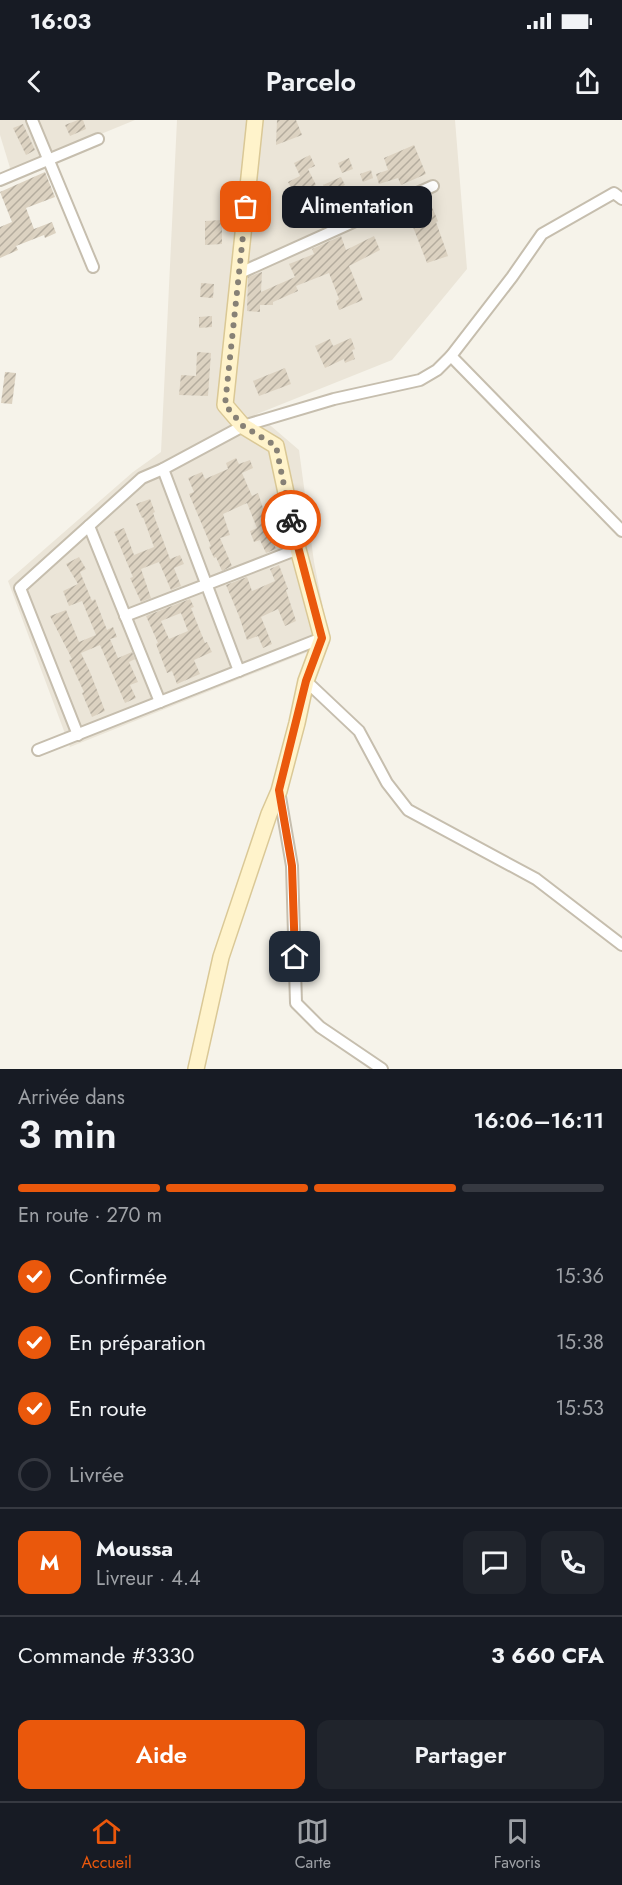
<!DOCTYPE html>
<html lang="fr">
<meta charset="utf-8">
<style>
:root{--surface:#171b24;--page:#20242c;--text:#f1f3f6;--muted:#9ea1a6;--line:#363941;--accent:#ea580c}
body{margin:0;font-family:Jost,sans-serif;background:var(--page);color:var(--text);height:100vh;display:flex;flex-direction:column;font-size:22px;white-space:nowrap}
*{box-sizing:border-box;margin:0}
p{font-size:20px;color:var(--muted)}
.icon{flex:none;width:33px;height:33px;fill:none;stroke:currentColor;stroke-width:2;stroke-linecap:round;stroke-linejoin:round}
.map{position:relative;height:949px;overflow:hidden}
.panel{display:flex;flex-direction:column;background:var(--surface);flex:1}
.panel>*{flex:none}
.pin{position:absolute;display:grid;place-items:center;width:51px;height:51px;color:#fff;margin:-26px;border-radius:12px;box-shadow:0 3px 9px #0006}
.courier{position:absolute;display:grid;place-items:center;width:60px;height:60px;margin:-30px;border:4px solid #ea580c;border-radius:50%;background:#fff;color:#222;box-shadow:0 2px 8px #0007}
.bubble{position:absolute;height:42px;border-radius:12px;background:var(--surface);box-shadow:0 3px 15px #0003;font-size:20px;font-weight:600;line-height:42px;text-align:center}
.summary em{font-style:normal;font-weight:600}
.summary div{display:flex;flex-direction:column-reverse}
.summary{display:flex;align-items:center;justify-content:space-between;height:102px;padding:0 18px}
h1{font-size:39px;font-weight:600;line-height:45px}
.bar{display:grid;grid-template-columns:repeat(4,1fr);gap:9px 6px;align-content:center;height:72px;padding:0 18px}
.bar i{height:8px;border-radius:4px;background:var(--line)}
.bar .on{background:var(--accent)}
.bar p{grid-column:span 4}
.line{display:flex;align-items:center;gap:15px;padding:0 18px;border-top:2px solid var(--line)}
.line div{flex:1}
.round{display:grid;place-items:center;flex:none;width:63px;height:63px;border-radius:12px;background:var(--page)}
ol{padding:0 18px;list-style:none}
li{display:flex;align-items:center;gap:18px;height:66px}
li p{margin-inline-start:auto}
li .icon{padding:6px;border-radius:50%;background:var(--accent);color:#fff;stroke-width:4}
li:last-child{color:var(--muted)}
li i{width:33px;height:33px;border:3px solid var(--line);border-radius:50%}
.button{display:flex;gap:12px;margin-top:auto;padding:12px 18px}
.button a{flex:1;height:69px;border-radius:12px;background:var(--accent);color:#fff;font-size:24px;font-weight:600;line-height:69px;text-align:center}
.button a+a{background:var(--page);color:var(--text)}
.status{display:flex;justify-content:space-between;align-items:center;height:42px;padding:0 30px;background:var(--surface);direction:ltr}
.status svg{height:16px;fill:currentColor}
header{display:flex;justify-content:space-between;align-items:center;height:78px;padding:0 18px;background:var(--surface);font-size:27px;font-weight:600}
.menu{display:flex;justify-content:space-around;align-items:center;height:84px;border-top:2px solid var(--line);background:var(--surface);font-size:16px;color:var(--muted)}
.menu a{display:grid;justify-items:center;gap:3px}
.menu .on{color:var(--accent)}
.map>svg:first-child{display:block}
</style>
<div class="status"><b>16:03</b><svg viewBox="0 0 49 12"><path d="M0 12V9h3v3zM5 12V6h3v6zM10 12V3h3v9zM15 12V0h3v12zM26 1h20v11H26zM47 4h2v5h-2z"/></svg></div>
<header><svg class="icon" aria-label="back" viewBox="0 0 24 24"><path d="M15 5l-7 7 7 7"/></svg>Parcelo<svg class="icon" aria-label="share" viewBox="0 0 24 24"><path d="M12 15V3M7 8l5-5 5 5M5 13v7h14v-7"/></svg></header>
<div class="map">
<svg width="622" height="949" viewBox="0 0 622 949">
<defs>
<pattern id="building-hatch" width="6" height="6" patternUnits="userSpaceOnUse" patternTransform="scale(1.5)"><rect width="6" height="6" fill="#dcd2c1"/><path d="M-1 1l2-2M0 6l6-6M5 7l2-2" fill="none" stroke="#b4ac9e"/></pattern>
</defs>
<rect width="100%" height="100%" fill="#f6f3ea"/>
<!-- residential -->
<g fill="#ebe5d8">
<path d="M0 0H135L11 51 0 15Z"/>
<path d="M177 0H455L467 149 392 240 257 294 299 330 314 442 330 523 70 627 8 461 133 352 161 332Z"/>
</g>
<!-- building -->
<g fill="url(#building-hatch)" fill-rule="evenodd">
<path d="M78 0H83L86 9 70 16 65 5Z"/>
<path d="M277 0H296L302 15 276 25Z"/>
<path d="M23 4 35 30 26 35 13 8Z"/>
<path d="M414 25 426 54 401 65 398 58 379 64 376 54 388 50 384 38Z"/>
<path d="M310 35 315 46 308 49 316 65 295 75 288 62 300 56 294 43Z"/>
<path d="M349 38 353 49 342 53 338 43Z"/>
<path d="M371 50 373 58 363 62 360 54Z"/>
<path d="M45 52 55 77 26 88 34 109 52 102 56 113 45 118 44 115 16 126 18 130 0 138V107L12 102 0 72Z"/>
<path d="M341 57 345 65 328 74 323 65Z"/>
<path d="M429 80 438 101 436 102 448 136 427 143 406 89Z"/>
<path d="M222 100V124L205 125V101Z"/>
<path d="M341 116 346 130 374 116 380 130 349 146 363 180 339 190 336 181 339 179 329 153 296 166 298 171 273 182V185H260V192L247 191 248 157 262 152 261 172 295 157 289 144 314 134 312 129Z"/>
<path d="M201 163 214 164 213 178 200 177Z"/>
<path d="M212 196V207L199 208V197Z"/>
<path d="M351 218 355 229 352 230 355 239 345 243 344 239 325 248 315 226 330 219 333 226Z"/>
<path d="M197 232 211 233 208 276 179 275 181 255 196 256Z"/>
<path d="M285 248 291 264 259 276 253 261Z"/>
<path d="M5 252 16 253 12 284 1 283Z"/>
<path d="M236 338 239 344 250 340 253 348 242 353 252 376 258 373 267 400 265 401 276 429 266 433 260 420 254 422 250 411 257 408 247 383 223 394 230 415 220 418 232 446 222 451 216 437 214 438 209 427 211 426 189 374 194 372 188 358 202 352 205 359 228 349 226 343Z"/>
<path d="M150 379 155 392 153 393 170 439 180 435 184 444 174 448 181 466 171 470 159 442 141 449 151 478 141 482 130 458 133 457 114 412 124 408 134 435 154 427 143 397 142 398 136 384Z"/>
<path d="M79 437 86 449 80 452 92 481 95 479 107 510 113 507 117 517 110 519 118 538 132 532 135 539 129 542 138 562 130 565 136 578 125 583 100 525 81 533 90 552 105 591 92 597 82 573 84 572 69 540 72 539 50 496 66 490 79 522 96 515 82 481 69 486 63 471 78 464 66 444Z"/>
<path d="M279 445 288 469 286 470 296 501 285 506 278 489 261 497 272 524 263 528 258 516 247 520 239 496 226 465 247 457 252 471 275 461 270 449Z"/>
<path d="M190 479 194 487 191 488 205 523 207 522 212 532 194 540 200 554 177 564 172 551 167 553 156 524 158 523 146 496ZM181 493 188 511 169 519 161 501Z"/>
</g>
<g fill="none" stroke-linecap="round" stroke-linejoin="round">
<defs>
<g id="street">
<path d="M32 0 93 147"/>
<path d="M0 60 98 19"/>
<path d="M240 153 433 66"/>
<path d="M451 236 622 411"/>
<path d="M163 349 239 551"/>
<path d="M89 406 160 582"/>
<path d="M125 496 298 429"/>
<path d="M306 561 359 611 387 663 408 690 536 759 622 825"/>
<path d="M78 615 20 468 142 358 163 349 243 306 334 279 420 260 437 250 451 236 512 157 542 114 614 73 622 79"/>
<path d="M38 630 322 518"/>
<path d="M279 671 292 746 296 883 320 907 382 949"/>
</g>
<path id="secondary" d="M196 949 221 837 269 694 279 671 297 603 306 561 322 518 298 429 276 326 243 306 225 285 255 0"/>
</defs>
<!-- street casing -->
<use href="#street" stroke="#c6beae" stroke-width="14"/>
<!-- secondary casing -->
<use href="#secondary" stroke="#dac896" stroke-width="18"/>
<!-- street -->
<use href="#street" stroke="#fff" stroke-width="10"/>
<!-- secondary -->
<use href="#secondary" stroke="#fff3cb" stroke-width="15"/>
</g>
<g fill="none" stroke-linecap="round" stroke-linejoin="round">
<!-- done -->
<path stroke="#878176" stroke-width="6" stroke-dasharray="0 10.8" d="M246 87 225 285 243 306 276 326 291 400"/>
<!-- route -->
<path stroke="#ea580c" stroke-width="8" d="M291 400 322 518 306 561 279 670 292 746 295 837"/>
</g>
</svg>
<div class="pin" style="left:246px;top:87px;background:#ea580c"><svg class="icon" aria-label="bag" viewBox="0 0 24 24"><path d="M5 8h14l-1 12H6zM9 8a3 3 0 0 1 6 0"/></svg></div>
<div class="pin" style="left:295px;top:837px;background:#1f2937"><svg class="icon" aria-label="home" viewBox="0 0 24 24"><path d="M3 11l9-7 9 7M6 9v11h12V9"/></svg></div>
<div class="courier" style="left:291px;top:400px"><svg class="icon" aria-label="bike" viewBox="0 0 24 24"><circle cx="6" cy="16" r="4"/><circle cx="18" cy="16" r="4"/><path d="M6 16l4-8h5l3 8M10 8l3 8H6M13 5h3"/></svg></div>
<div class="bubble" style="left:282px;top:66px;width:150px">Alimentation</div>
</div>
<section class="panel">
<div class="summary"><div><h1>3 min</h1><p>Arrivée dans</p></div><em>16:06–16:11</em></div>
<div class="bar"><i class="on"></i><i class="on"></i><i class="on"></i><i></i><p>En route · 270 m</p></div>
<ol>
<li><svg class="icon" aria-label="check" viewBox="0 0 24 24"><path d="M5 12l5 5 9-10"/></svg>Confirmée<p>15:36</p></li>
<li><svg class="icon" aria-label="check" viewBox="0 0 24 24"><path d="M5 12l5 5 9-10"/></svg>En préparation<p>15:38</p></li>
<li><svg class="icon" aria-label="check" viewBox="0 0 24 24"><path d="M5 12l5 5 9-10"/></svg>En route<p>15:53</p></li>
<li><i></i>Livrée</li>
</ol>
<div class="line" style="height:108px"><b class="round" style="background:var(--accent);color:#fff">M</b><div><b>Moussa</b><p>Livreur · 4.4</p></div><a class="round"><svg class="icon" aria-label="chat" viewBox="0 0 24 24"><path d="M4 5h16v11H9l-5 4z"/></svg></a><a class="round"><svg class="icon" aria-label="phone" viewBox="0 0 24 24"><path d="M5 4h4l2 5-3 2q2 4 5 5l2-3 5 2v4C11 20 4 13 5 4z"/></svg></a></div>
<div class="line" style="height:78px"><div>Commande #3330</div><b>3 660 CFA</b></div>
<div class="button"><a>Aide</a><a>Partager</a></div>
</section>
<nav class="menu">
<a class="on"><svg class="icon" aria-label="home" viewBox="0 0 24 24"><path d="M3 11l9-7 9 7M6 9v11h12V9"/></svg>Accueil</a>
<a><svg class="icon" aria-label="map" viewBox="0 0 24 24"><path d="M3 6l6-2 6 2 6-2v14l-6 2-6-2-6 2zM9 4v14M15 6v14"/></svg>Carte</a>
<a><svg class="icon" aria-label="saved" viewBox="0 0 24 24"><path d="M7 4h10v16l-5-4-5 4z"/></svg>Favoris</a>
</nav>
